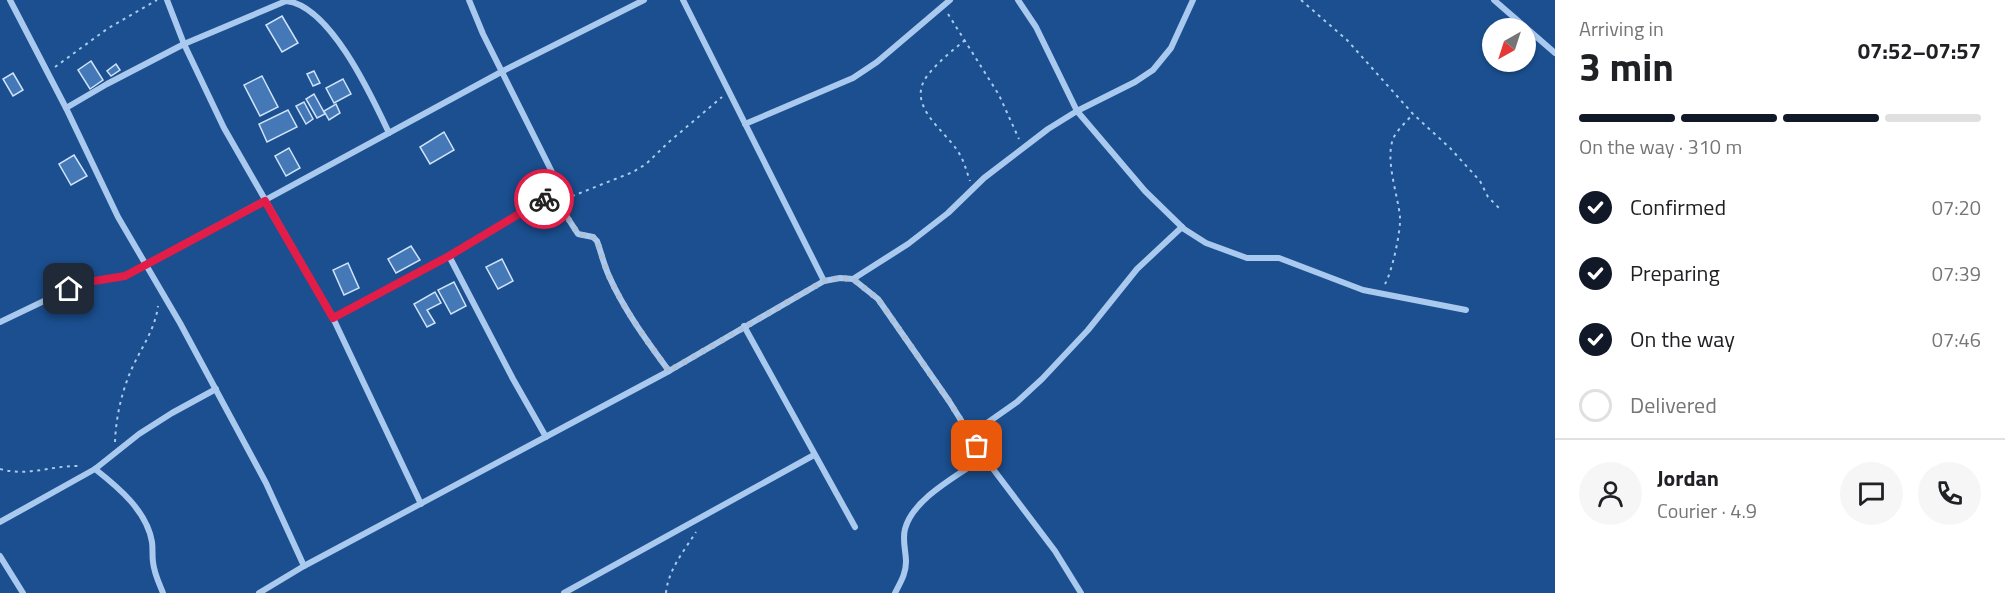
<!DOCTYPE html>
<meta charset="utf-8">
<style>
:root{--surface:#fff;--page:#f6f6f6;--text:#202124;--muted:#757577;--line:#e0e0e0;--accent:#111827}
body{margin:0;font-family:"Titillium Web",sans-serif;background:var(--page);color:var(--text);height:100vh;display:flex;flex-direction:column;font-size:22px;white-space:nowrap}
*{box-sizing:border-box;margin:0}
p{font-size:20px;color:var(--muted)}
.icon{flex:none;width:33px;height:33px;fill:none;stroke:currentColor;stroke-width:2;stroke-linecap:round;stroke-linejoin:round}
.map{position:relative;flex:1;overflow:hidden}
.details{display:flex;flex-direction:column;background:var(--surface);width:450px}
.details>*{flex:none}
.needle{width:39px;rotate:219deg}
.controls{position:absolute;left:1482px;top:18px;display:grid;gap:12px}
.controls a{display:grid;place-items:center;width:54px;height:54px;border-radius:50%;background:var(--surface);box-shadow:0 2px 4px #0004;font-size:30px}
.pin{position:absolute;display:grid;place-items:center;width:51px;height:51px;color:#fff;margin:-26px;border-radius:12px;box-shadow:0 3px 9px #0006}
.courier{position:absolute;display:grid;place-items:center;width:60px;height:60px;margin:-30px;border:4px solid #e11d48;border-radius:50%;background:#fff;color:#222;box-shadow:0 2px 8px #0007}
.summary em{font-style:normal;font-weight:700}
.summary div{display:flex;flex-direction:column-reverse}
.summary{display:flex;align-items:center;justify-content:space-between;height:102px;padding:0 24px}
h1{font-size:39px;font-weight:700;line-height:45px}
.bar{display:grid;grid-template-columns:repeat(4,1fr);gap:9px 6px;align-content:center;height:72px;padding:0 24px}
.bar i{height:8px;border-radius:4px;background:var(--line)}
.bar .selected{background:var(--accent)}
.bar p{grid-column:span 4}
.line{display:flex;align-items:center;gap:15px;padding:0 24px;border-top:2px solid var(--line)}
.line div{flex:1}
.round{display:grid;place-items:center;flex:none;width:63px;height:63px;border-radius:32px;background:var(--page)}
ol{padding:0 24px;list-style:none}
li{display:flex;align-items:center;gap:18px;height:66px}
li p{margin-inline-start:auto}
li .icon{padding:6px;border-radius:50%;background:var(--accent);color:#fff;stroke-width:4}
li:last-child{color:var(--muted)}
li i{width:33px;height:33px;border:3px solid var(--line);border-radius:50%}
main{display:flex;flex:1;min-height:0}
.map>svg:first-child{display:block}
</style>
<main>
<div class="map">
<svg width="1555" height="593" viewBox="0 0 1555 593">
<rect width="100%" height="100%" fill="#1b4f8f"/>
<!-- building -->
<g fill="#4478b7" stroke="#cfe3fa" stroke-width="1.5">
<path d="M282 16 298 43 282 52 266 25Z"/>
<path d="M91 61 103 80 90 89 78 70Z"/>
<path d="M116 64 120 70 111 76 107 71Z"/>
<path d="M314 71 320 83 313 86 307 74Z"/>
<path d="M13 73 23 90 13 96 3 79Z"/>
<path d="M262 76 278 107 260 116 244 85Z"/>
<path d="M343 79 351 94 334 103 326 88Z"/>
<path d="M314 94 325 114 317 118 306 99Z"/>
<path d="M304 102 313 119 306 124 296 106Z"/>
<path d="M336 104 340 113 329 120 324 111Z"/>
<path d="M288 110 297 127 267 142 259 124Z"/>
<path d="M444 132 454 150 430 164 420 147Z"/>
<path d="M289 148 300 168 286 176 275 156Z"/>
<path d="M74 155 87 176 71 185 59 164Z"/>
<path d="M411 246 420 260 396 273 388 259Z"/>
<path d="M502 259 513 281 498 289 486 267Z"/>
<path d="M348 263 359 288 344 295 333 270Z"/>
<path d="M454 282 466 306 451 314 438 290Z"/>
<path d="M435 292 441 303 427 310 435 323 427 327 414 304Z"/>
</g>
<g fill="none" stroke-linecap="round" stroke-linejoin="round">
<!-- path -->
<g stroke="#a9c9ee" stroke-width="2" stroke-dasharray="3 4.5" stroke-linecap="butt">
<path d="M1301 0 1347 40 1413 114 1450 148 1480 181 1488 197 1500 209"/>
<path d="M948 14 999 95 1019 139"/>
<path d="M965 40C952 51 938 62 927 76 906 105 943 129 957 150 964 160 966 170 970 181"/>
<path d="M55 67 107 29 157 0"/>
<path d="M565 199 633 172 646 164 670 141 722 97"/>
<path d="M1385 284C1392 272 1401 231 1400 217 1398 195 1385 161 1393 139 1397 130 1406 122 1413 114"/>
<path d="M115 442C116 416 122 390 133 366 143 345 155 329 158 306"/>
<path d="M0 469C28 477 53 465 80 466"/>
<path d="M666 593C668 570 684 551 696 532"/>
</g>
<!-- street -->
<g stroke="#a9c9ee" stroke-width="6">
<path d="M10 0 66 108 118 217 180 323 266 483 304 566"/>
<path d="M167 0 184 44 224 128 333 318 421 504"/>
<path d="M683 0 824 281"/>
<path d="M1018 0 1036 27 1077 111 1145 191 1184 229 1206 243 1247 258H1279L1363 290 1466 310"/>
<path d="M1494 0 1555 53"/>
<path d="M66 108 107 84 184 44 286 1C330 5 372 97 389 133"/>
<path d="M745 124 853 78 877 62 950 0"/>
<path d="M551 192 578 234 593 237 597 241C601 252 604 265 609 276 624 310 647 341 669 371"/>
<path d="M449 256 513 379 546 437"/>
<path d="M853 279 908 244 948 213 984 178 1048 129 1077 111 1135 82 1153 70 1171 48 1193 0"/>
<path d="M333 318 449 256 544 199 551 192 554 176 483 34 469 0"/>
<path d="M0 322 69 289 88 282 125 276 503 71 644 0"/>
<path d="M744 326 855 527"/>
<path d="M970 435 1017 402 1042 379 1088 330 1137 269 1182 227"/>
<path d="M95 469C118 487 147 511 152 542 153 549 152 555 153 562 154 573 159 583 163 593"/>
<path d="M0 522 95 469 139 434 172 413 216 389"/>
<path d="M0 556 23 593"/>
<path d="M259 593 304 566 669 371 824 281 840 278 853 279 878 299 949 401 984 457 1055 551 1081 593"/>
<path d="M564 593 814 455"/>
<path d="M895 593C900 583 906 574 906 562 906 551 902 540 905 529 913 498 959 475 984 457"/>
</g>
</g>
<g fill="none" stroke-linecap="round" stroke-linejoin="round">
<!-- done -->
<path stroke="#afc1d8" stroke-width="6" stroke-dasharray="0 10.8" d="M544 199 551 192 578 234 593 237 597 241C601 252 604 265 609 276 624 310 647 341 669 371L824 281 840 278 853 279 878 299 949 401 977 446"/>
<!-- route -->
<path stroke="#e11d48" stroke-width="8" d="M69 289 88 282 125 276 265 201 333 318 449 256 544 199"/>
</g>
</svg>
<div class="controls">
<a><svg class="needle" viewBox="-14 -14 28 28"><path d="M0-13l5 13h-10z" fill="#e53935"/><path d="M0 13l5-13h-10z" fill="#757577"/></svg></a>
</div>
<div class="pin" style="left:977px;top:446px;background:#ea580c"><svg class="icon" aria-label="bag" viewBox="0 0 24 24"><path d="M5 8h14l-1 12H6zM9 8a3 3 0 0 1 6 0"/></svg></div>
<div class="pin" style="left:69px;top:289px;background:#1f2937"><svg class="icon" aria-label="home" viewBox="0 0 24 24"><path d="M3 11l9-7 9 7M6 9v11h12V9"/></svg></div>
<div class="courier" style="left:544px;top:199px"><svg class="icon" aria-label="bike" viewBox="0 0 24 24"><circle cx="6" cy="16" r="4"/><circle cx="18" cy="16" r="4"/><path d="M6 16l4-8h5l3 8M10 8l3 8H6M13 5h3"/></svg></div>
</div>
<section class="details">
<div class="summary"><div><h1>3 min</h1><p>Arriving in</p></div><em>07:52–07:57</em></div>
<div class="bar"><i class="selected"></i><i class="selected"></i><i class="selected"></i><i></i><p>On the way · 310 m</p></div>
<ol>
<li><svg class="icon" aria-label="check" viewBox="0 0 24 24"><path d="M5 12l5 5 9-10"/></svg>Confirmed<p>07:20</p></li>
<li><svg class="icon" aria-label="check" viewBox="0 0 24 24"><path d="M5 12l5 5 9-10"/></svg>Preparing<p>07:39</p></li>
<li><svg class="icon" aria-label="check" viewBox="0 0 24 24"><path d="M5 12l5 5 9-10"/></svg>On the way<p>07:46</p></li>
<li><i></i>Delivered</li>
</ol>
<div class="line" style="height:108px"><a class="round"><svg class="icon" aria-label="person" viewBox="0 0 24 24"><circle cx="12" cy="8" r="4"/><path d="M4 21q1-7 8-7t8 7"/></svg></a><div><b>Jordan</b><p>Courier · 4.9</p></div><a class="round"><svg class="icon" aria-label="chat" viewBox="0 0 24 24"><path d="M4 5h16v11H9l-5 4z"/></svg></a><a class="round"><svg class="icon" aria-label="phone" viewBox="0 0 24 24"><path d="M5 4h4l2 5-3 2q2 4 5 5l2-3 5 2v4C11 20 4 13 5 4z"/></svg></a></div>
</section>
</main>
